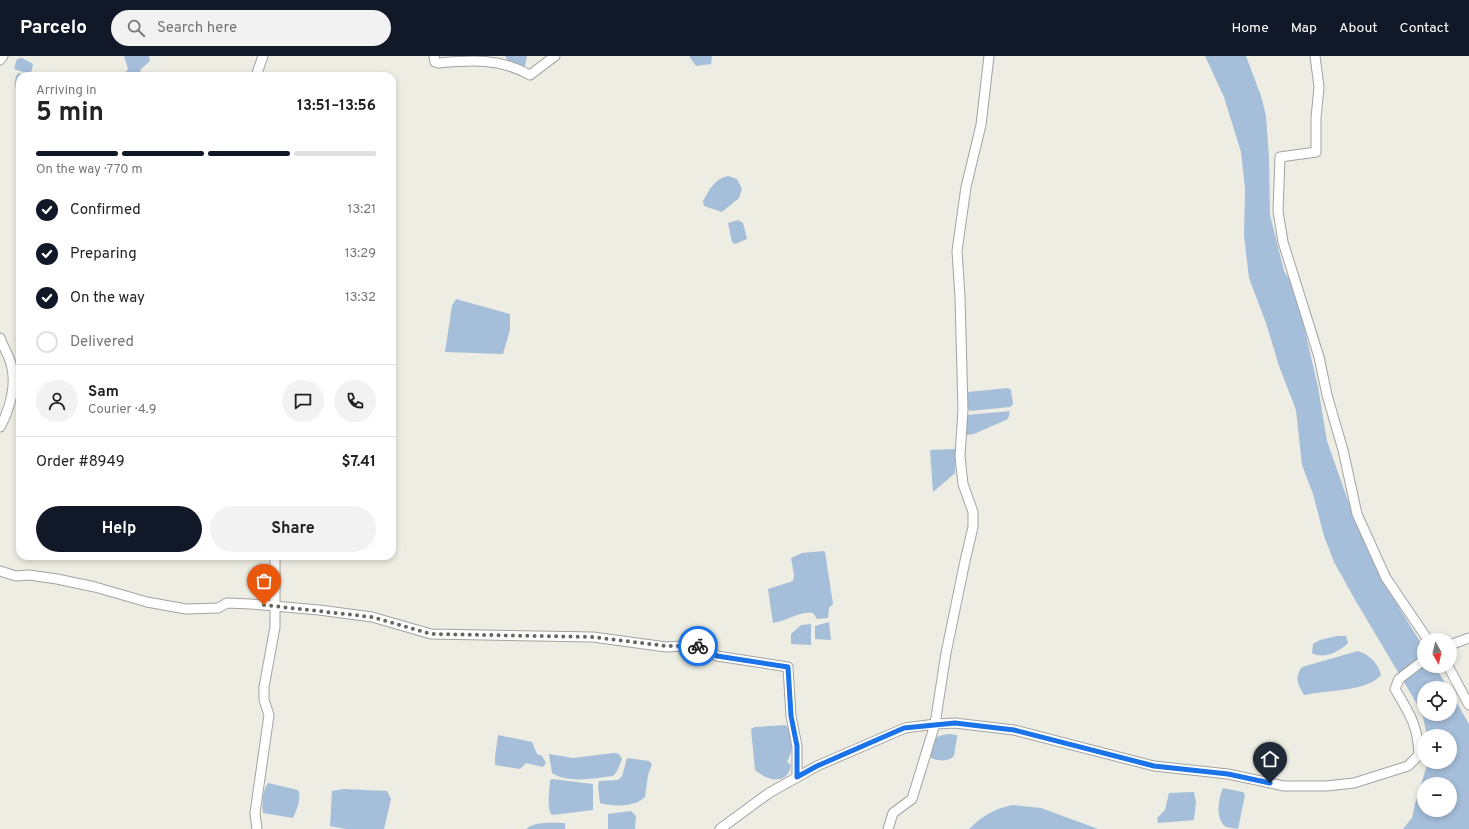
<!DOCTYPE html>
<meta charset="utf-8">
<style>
:root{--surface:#fff;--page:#f2f2f2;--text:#222;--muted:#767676;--line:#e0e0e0;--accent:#111827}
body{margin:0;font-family:Overpass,sans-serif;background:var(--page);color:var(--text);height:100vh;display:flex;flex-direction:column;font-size:15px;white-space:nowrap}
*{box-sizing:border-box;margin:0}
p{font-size:13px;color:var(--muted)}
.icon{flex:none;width:22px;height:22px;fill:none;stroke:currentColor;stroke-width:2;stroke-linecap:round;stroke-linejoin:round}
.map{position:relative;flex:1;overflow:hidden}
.side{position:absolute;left:16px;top:16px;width:380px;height:488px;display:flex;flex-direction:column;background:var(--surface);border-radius:12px;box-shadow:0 2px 6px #0003}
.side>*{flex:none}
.needle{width:26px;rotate:172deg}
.controls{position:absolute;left:1417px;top:577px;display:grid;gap:8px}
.controls a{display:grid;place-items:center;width:40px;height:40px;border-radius:50%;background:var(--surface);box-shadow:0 2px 6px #0003;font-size:20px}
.pin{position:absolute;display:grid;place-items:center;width:34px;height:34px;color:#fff;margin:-41px -17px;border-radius:50% 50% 50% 0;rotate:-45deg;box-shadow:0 0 4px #0007}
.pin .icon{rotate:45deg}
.courier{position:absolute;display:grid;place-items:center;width:40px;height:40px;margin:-20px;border:3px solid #1a73e8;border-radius:50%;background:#fff;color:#222;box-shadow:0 1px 5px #0007}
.overview em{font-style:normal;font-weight:700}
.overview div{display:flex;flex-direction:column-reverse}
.overview{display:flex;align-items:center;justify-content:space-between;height:68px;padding:0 20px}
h1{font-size:26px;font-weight:700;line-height:30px}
.bar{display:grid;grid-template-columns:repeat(4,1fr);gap:6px 4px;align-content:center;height:48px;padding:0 20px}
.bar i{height:5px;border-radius:3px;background:var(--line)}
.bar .active{background:var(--accent)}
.bar p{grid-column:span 4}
.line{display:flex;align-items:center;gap:10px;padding:0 20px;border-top:1px solid var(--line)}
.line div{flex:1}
.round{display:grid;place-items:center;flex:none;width:42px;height:42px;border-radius:21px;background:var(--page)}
ol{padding:0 20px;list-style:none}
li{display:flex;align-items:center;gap:12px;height:44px}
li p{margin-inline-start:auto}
li .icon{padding:4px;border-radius:50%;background:var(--accent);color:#fff;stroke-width:4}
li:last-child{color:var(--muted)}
li i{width:22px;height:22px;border:2px solid var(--line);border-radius:50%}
.action{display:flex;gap:8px;margin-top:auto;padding:8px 20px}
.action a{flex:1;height:46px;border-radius:24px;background:var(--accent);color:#fff;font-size:16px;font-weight:700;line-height:46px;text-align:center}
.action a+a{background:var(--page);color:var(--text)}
header{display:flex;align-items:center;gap:24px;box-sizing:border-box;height:56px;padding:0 20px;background:var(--accent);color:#fff}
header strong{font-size:19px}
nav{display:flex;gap:22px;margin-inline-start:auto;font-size:14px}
.search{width:280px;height:36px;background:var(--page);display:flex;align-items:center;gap:10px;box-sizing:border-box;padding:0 14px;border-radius:22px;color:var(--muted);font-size:15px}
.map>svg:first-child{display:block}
</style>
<header>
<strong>Parcelo</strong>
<div class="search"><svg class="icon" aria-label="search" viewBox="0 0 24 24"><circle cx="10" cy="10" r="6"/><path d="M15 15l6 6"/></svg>Search here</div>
<nav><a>Home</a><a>Map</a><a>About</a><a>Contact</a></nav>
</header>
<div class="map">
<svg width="1469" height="773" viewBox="0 0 1469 773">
<rect width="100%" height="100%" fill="#edede3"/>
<!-- water -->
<g fill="#a5bed9" fill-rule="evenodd">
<path d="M124 0H149L150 5 140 14 143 20H123L128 13Z"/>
<path d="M505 0H527L525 10 521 11 510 8Z"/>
<path d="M689 0H712L711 8 696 10Z"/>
<path d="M1205 0H1246L1261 40 1266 60 1269 102 1270 159 1284 215 1295 232 1318 331 1327 385 1358 473 1382 524 1424 592V610H1435L1448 632H1424V658H1450V635L1469 668V773H1403L1412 762 1415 748 1428 706H1450V680H1427L1423 661 1417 648 1354 542 1334 506 1324 480 1313 438 1302 409 1296 354 1279 310 1266 267 1249 222 1244 180 1245 132 1241 96 1224 41ZM1424 728H1450V754H1424Z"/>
<path d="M22 2 33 8 32 14 29 18 14 13 17 3Z"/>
<path d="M19 17 25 20H20V34L16 33C15 28 14 20 19 17Z"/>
<path d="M728 120 737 123 742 133 739 142 722 156 704 150 703 145C710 133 714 123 728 120Z"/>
<path d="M738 164 743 167 747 183 735 188 732 186 728 167Z"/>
<path d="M456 243 510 258V274L503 298 445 296 452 250Z"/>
<path d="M1008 332 1011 334 1013 348 1010 351 970 355C966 351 966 341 968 336Z"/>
<path d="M1010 355 1008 363 974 378 966 379 967 359Z"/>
<path d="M955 393V417L933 436 930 394Z"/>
<path d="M824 495 825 496 833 548 829 552 828 562 817 563 813 557C799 555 787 565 773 567L768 533 793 525 794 519 791 502 802 497Z"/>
<path d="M829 566 831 584 815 583V570Z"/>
<path d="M811 568V589L791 588V578L801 569Z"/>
<path d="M1337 580H1346L1348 587C1340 595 1324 604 1312 597L1313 588 1320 584Z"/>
<path d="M1358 595C1370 599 1378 607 1381 619 1367 636 1325 634 1304 639 1298 628 1294 622 1302 611Z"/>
<path d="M785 669C798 678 792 695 787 706L791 709C787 730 768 725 755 714L751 673 755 671Z"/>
<path d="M949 678 957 679V681L954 700C948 706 938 705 931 702 929 687 934 679 949 678Z"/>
<path d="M498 679 532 686 537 698 542 700 546 707 543 711 526 707 520 713 495 709V701Z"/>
<path d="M614 697 619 698 622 703 617 715 613 720C594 722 569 728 552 717L549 698 573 702Z"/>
<path d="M627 702 649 705 652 708 648 719 645 741C636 751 612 751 600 747L598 730 599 725 618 724 622 720Z"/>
<path d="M552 723 593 728V754L552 759C546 752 550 734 550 724Z"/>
<path d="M268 727 298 734C302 742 297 753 293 762L263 757C262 748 262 735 268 727Z"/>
<path d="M1223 732 1243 736 1245 739 1238 773 1226 771C1215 763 1218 744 1223 732Z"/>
<path d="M344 733 387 735 391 743 384 773H346L330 770 332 735Z"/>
<path d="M1194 736 1196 746 1194 764 1158 767 1157 762 1165 754 1169 737Z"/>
<path d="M1012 749 1041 752 1098 773H969C982 760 994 753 1012 749Z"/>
<path d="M631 755 636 760 635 773H608V758Z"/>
<path d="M565 767V773H526C535 765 554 767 565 767Z"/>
</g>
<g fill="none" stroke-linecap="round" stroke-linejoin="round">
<defs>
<g id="minor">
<path d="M434 0 435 6 438 7C472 4 500 2 530 19L555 0"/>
<path d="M1315 0 1319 31 1316 62V96L1280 101 1278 155 1283 186 1319 301 1327 339 1343 394 1357 458 1386 522 1428 584"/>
<path d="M0 4 3 0"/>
<path d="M256 20 263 0"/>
<path d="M0 282C3 291 9 299 11 308 17 328 10 353 0 371"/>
<path d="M0 515 16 520 29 519 57 523 95 531 147 546 186 553 218 552 227 547 251 548 319 554 372 561 431 578 593 581 666 591 702 589 717 600 788 611 791 660 797 690V721"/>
<path d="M1450 589 1469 582"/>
<path d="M1448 610 1469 649"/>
<path d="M257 773 255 757 269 659 264 644V631L275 571V500"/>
<path d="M720 773 769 737 817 710 905 672 935 668 955 667 1014 674 1154 710 1228 718 1284 730H1326L1354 727 1408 710 1419 699C1418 670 1410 658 1395 633L1399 623 1424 604"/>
<path d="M888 773 893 757 912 743 935 668 946 597 965 505 973 471V456L963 428 960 400 963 354 960 241 957 195 966 131 981 69 989 0"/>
</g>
</defs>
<!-- minor casing -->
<use href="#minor" stroke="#a3a3a3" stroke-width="11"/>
<!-- minor -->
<use href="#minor" stroke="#fff" stroke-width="9"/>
</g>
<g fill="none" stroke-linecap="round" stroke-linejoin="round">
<!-- done -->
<path stroke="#656562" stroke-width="4" stroke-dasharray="0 7.2" d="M264 549 372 561 431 578 593 581 666 590H698"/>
<!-- route -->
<path stroke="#1a73e8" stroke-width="5" d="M698 590 709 593 717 600 788 611 791 660 797 690V721L817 710 904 672 955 667 1014 674 1154 710 1228 718 1270 727"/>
</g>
</svg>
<div class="controls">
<a><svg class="needle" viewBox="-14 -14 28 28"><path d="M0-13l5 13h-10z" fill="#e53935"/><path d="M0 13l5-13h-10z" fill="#767676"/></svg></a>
<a><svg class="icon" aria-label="locate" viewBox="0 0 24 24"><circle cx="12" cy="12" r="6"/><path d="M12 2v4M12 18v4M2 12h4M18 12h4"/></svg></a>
<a>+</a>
<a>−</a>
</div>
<div class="pin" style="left:264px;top:549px;background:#ea580c"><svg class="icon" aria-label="bag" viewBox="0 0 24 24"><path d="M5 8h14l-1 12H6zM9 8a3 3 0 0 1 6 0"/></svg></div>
<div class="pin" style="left:1270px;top:727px;background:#1f2937"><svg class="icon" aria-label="home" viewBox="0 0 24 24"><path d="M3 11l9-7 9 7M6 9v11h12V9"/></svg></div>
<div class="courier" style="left:698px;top:590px"><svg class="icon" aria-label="bike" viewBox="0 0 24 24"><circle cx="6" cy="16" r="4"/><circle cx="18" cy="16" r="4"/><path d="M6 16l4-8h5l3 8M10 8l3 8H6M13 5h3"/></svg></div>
<section class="side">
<div class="overview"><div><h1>5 min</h1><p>Arriving in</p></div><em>13:51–13:56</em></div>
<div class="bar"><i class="active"></i><i class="active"></i><i class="active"></i><i></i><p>On the way · 770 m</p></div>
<ol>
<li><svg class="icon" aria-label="check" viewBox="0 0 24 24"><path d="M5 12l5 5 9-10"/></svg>Confirmed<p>13:21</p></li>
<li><svg class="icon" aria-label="check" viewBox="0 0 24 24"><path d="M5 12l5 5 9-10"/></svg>Preparing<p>13:29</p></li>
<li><svg class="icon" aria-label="check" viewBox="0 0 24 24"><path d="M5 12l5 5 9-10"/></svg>On the way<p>13:32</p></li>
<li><i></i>Delivered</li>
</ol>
<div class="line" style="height:72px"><a class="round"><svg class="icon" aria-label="person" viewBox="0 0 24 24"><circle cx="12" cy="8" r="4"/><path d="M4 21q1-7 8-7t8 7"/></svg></a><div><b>Sam</b><p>Courier · 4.9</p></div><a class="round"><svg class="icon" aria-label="chat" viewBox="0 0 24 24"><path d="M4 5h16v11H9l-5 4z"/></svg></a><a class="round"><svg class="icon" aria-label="phone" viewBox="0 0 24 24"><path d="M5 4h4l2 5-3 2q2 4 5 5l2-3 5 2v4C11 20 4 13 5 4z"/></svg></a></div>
<div class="line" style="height:52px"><div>Order #8949</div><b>$7.41</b></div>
<div class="action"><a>Help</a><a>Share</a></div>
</section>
</div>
